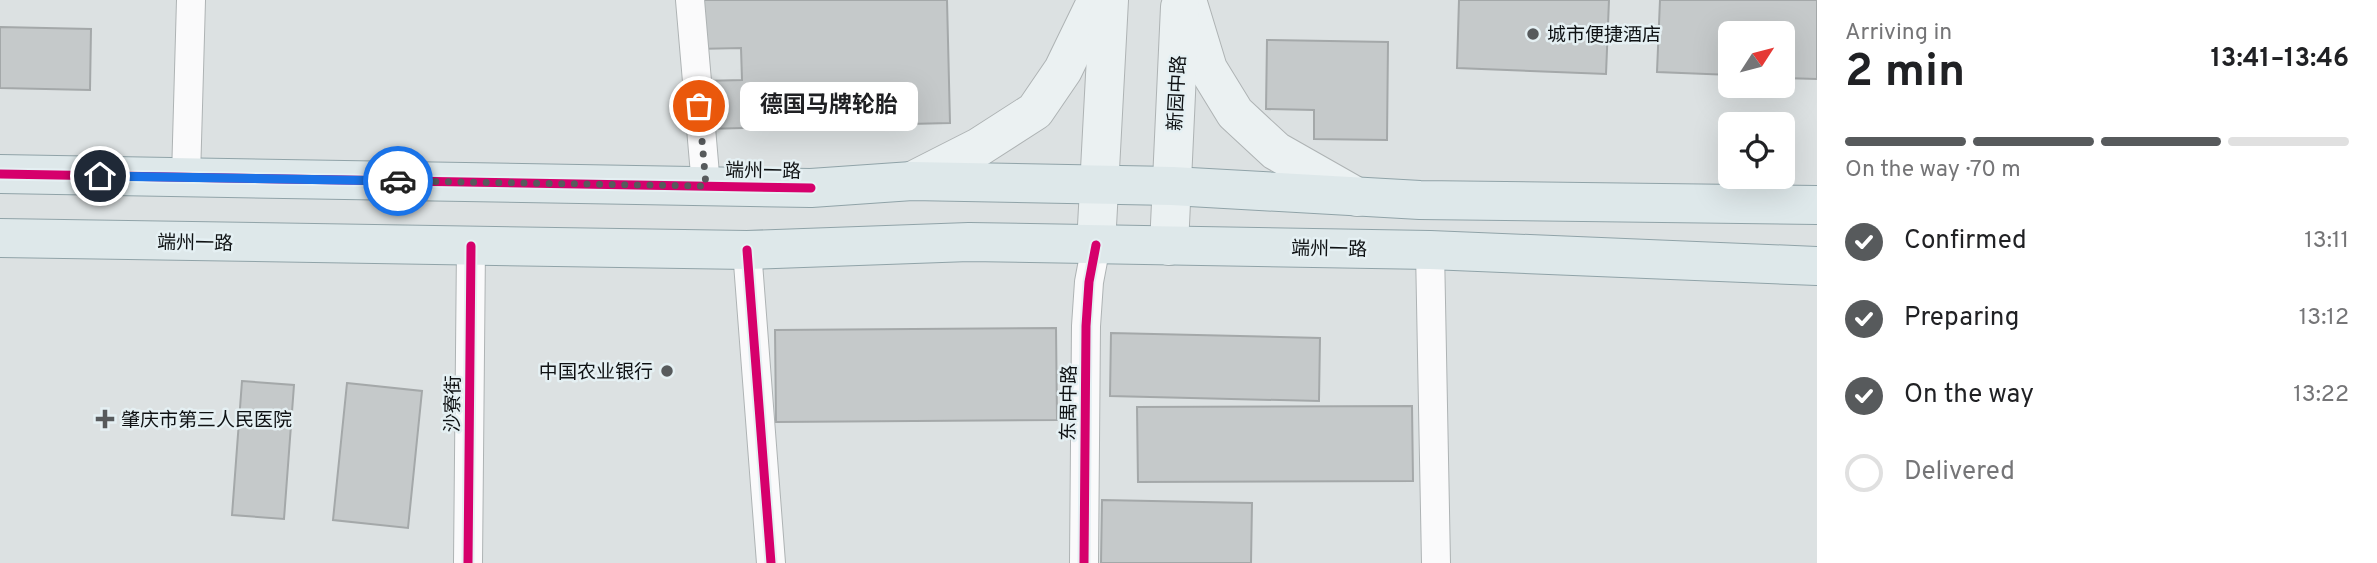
<!DOCTYPE html>
<meta charset="utf-8">
<style>
:root{--surface:#fff;--page:#f6f6f6;--text:#202124;--muted:#757577;--line:#e0e0e0;--accent:#575a5c}
body{margin:0;font-family:Overpass,"Noto Sans SC",sans-serif;background:var(--page);color:var(--text);height:100vh;display:flex;flex-direction:column;font-size:26px;white-space:nowrap}
*{box-sizing:border-box;margin:0}
p{font-size:23px;color:var(--muted)}
.icon{flex:none;width:38px;height:38px;fill:none;stroke:currentColor;stroke-width:2;stroke-linecap:round;stroke-linejoin:round}
.map{position:relative;flex:1;overflow:hidden}
.side{display:flex;flex-direction:column;background:var(--surface);width:560px}
.side>*{flex:none}
.needle{width:46px;rotate:54deg}
.buttons{position:absolute;left:1718px;top:21px;display:grid;gap:14px}
.buttons a{display:grid;place-items:center;width:77px;height:77px;border-radius:10px;background:var(--surface);box-shadow:0 7px 28px #0002;font-size:35px}
.pin{position:absolute;display:grid;place-items:center;width:60px;height:60px;color:#fff;margin:-30px;border:4px solid #fff;border-radius:50%;box-shadow:0 2px 7px #0007}
.courier{position:absolute;display:grid;place-items:center;width:70px;height:70px;margin:-35px;border:5px solid #1a73e8;border-radius:50%;background:#fff;color:#222;box-shadow:0 2px 9px #0007}
.bubble{position:absolute;height:49px;border-radius:10px;background:var(--surface);box-shadow:0 7px 28px #0002;font-size:23px;font-weight:700;line-height:49px;text-align:center}
.summary em{font-style:normal;font-weight:700}
.summary div{display:flex;flex-direction:column-reverse}
.summary{display:flex;align-items:center;justify-content:space-between;height:119px;padding:0 28px}
h1{font-size:46px;font-weight:700;line-height:52px}
.bar{display:grid;grid-template-columns:repeat(4,1fr);gap:10px 7px;align-content:center;height:84px;padding:0 28px}
.bar i{height:9px;border-radius:5px;background:var(--line)}
.bar .selected{background:var(--accent)}
.bar p{grid-column:span 4}
ol{padding:0 28px;list-style:none}
li{display:flex;align-items:center;gap:21px;height:77px}
li p{margin-inline-start:auto}
li .icon{padding:7px;border-radius:50%;background:var(--accent);color:#fff;stroke-width:4}
li:last-child{color:var(--muted)}
li i{width:38px;height:38px;border:4px solid var(--line);border-radius:50%}
main{display:flex;flex:1;min-height:0}
.map>svg:first-child{display:block}
</style>
<main>
<div class="map">
<svg width="1817" height="563" viewBox="0 0 1817 563">
<rect width="100%" height="100%" fill="#dce1e2"/>
<!-- building -->
<g fill="#c5c9ca" stroke="#a4a8a9" stroke-width="2">
<path d="M695 0H947L950 123 704 129 702 81 742 80 741 48 696 49Z"/>
<path d="M1459 0H1609L1606 74 1457 68Z"/>
<path d="M1660 0H1817V79L1783 78V33H1731V75L1657 72Z"/>
<path d="M0 27 91 29 90 90 0 88Z"/>
<path d="M1267 40 1388 42 1387 140 1314 139V110L1266 109Z"/>
<path d="M1056 328 1057 420 776 422 775 330Z"/>
<path d="M1111 333 1320 338 1319 401 1110 396Z"/>
<path d="M242 381 294 385 284 519 232 515Z"/>
<path d="M347 383 422 391 408 528 333 520Z"/>
<path d="M1412 406 1413 481 1138 482 1137 407Z"/>
<path d="M1102 500 1252 503 1251 563H1101Z"/>
</g>
<g fill="none" stroke-linecap="round" stroke-linejoin="round">
<defs>
<g id="street">
<path d="M690 0 706 186"/>
<path d="M186 177 191 0"/>
<path d="M747 250 771 563"/>
<path d="M1430 250 1436 563"/>
<path d="M468 563 471 246"/>
<path d="M1084 563 1086 326 1089 282 1096 245"/>
</g>
<g id="secondary">
<path d="M1187 0 1208 69 1235 113 1276 151 1357 197"/>
<path d="M912 181 979 147 1035 111 1063 70 1097 0"/>
<path d="M1096 245 1109 0"/>
<path d="M1169 246 1180 7"/>
</g>
<g id="primary">
<path d="M0 174 811 188 912 181 1172 186 1420 200 1817 205"/>
<path d="M0 238 747 250 969 242 1430 250 1817 266"/>
</g>
</defs>
<!-- street casing -->
<use href="#street" stroke="#aeb3b4" stroke-width="30"/>
<!-- secondary casing -->
<use href="#secondary" stroke="#aeb3b4" stroke-width="40"/>
<!-- primary casing -->
<use href="#primary" stroke="#90a3a8" stroke-width="40"/>
<!-- street -->
<use href="#street" stroke="#fafafb" stroke-width="28"/>
<!-- secondary -->
<use href="#secondary" stroke="#ebf1f2" stroke-width="38"/>
<!-- primary -->
<use href="#primary" stroke="#dee8ea" stroke-width="38"/>
<defs>
<g id="cycleway">
<path d="M0 174 811 188"/>
<path d="M747 250 771 563"/>
<path d="M468 563 471 246"/>
<path d="M1084 563 1086 326 1089 282 1096 245"/>
</g>
</defs>
<!-- cycleway casing -->
<use href="#cycleway" stroke="#e5f0f3" stroke-width="13"/>
<!-- cycleway -->
<use href="#cycleway" stroke="#d6006c" stroke-width="9"/>
</g>
<g fill="none" stroke-linecap="round" stroke-linejoin="round">
<!-- done -->
<path stroke="#575a5c" stroke-width="7" stroke-dasharray="0 12.6" d="M398 181 706 186 699 106"/>
<!-- route -->
<path stroke="#1a73e8" stroke-width="9" d="M100 176 398 181"/>
</g>
<!-- markers -->
<g fill="#575a5c" stroke="#e5f0f3" stroke-width="2.5">
<circle cx="1533" cy="34" r="7"/>
<circle cx="667" cy="371" r="7"/>
<path d="M101.5 408.5h7v7h7v7h-7v7h-7v-7h-7v-7h7z"/>
</g>
<g text-anchor="middle" stroke-width="5" stroke-linejoin="round" paint-order="stroke">
<!-- poi labels -->
<g font-size="19" fill="#0f1214" stroke="#e5f0f3" text-anchor="start">
<text x="1547" y="41">城市便捷酒店</text>
<text x="653" y="378" text-anchor="end">中国农业银行</text>
<text x="121" y="426">肇庆市第三人民医院</text>
</g>
<!-- street labels -->
<g font-size="19" fill="#0f1214" stroke="#e5f0f3">
<text transform="translate(1176 93) rotate(-87)" y="7">新园中路</text>
<text transform="translate(763 170) rotate(1)" y="7">端州一路</text>
<text transform="translate(195 242) rotate(1)" y="7">端州一路</text>
<text transform="translate(1329 248) rotate(1)" y="7">端州一路</text>
<text transform="translate(1068 403) rotate(-89)" y="7">东禺中路</text>
<text transform="translate(452 404) rotate(-89)" y="7">沙寮街</text>
</g>
</g>
</svg>
<div class="buttons">
<a><svg class="needle" viewBox="-14 -14 28 28"><path d="M0-13l5 13h-10z" fill="#e53935"/><path d="M0 13l5-13h-10z" fill="#757577"/></svg></a>
<a><svg class="icon" aria-label="locate" viewBox="0 0 24 24"><circle cx="12" cy="12" r="6"/><path d="M12 2v4M12 18v4M2 12h4M18 12h4"/></svg></a>
</div>
<div class="pin" style="left:699px;top:106px;background:#ea580c"><svg class="icon" aria-label="bag" viewBox="0 0 24 24"><path d="M5 8h14l-1 12H6zM9 8a3 3 0 0 1 6 0"/></svg></div>
<div class="pin" style="left:100px;top:176px;background:#1f2937"><svg class="icon" aria-label="home" viewBox="0 0 24 24"><path d="M3 11l9-7 9 7M6 9v11h12V9"/></svg></div>
<div class="courier" style="left:398px;top:181px"><svg class="icon" aria-label="car" viewBox="0 0 24 24"><path d="M5 17H2v-5l4-1 3-4h7l3 4 3 1v5h-3M9 17h6M6 11h13"/><circle cx="7" cy="17" r="2"/><circle cx="17" cy="17" r="2"/></svg></div>
<div class="bubble" style="left:740px;top:82px;width:178px">德国马牌轮胎</div>
</div>
<section class="side">
<div class="summary"><div><h1>2 min</h1><p>Arriving in</p></div><em>13:41–13:46</em></div>
<div class="bar"><i class="selected"></i><i class="selected"></i><i class="selected"></i><i></i><p>On the way · 70 m</p></div>
<ol>
<li><svg class="icon" aria-label="check" viewBox="0 0 24 24"><path d="M5 12l5 5 9-10"/></svg>Confirmed<p>13:11</p></li>
<li><svg class="icon" aria-label="check" viewBox="0 0 24 24"><path d="M5 12l5 5 9-10"/></svg>Preparing<p>13:12</p></li>
<li><svg class="icon" aria-label="check" viewBox="0 0 24 24"><path d="M5 12l5 5 9-10"/></svg>On the way<p>13:22</p></li>
<li><i></i>Delivered</li>
</ol>
</section>
</main>
